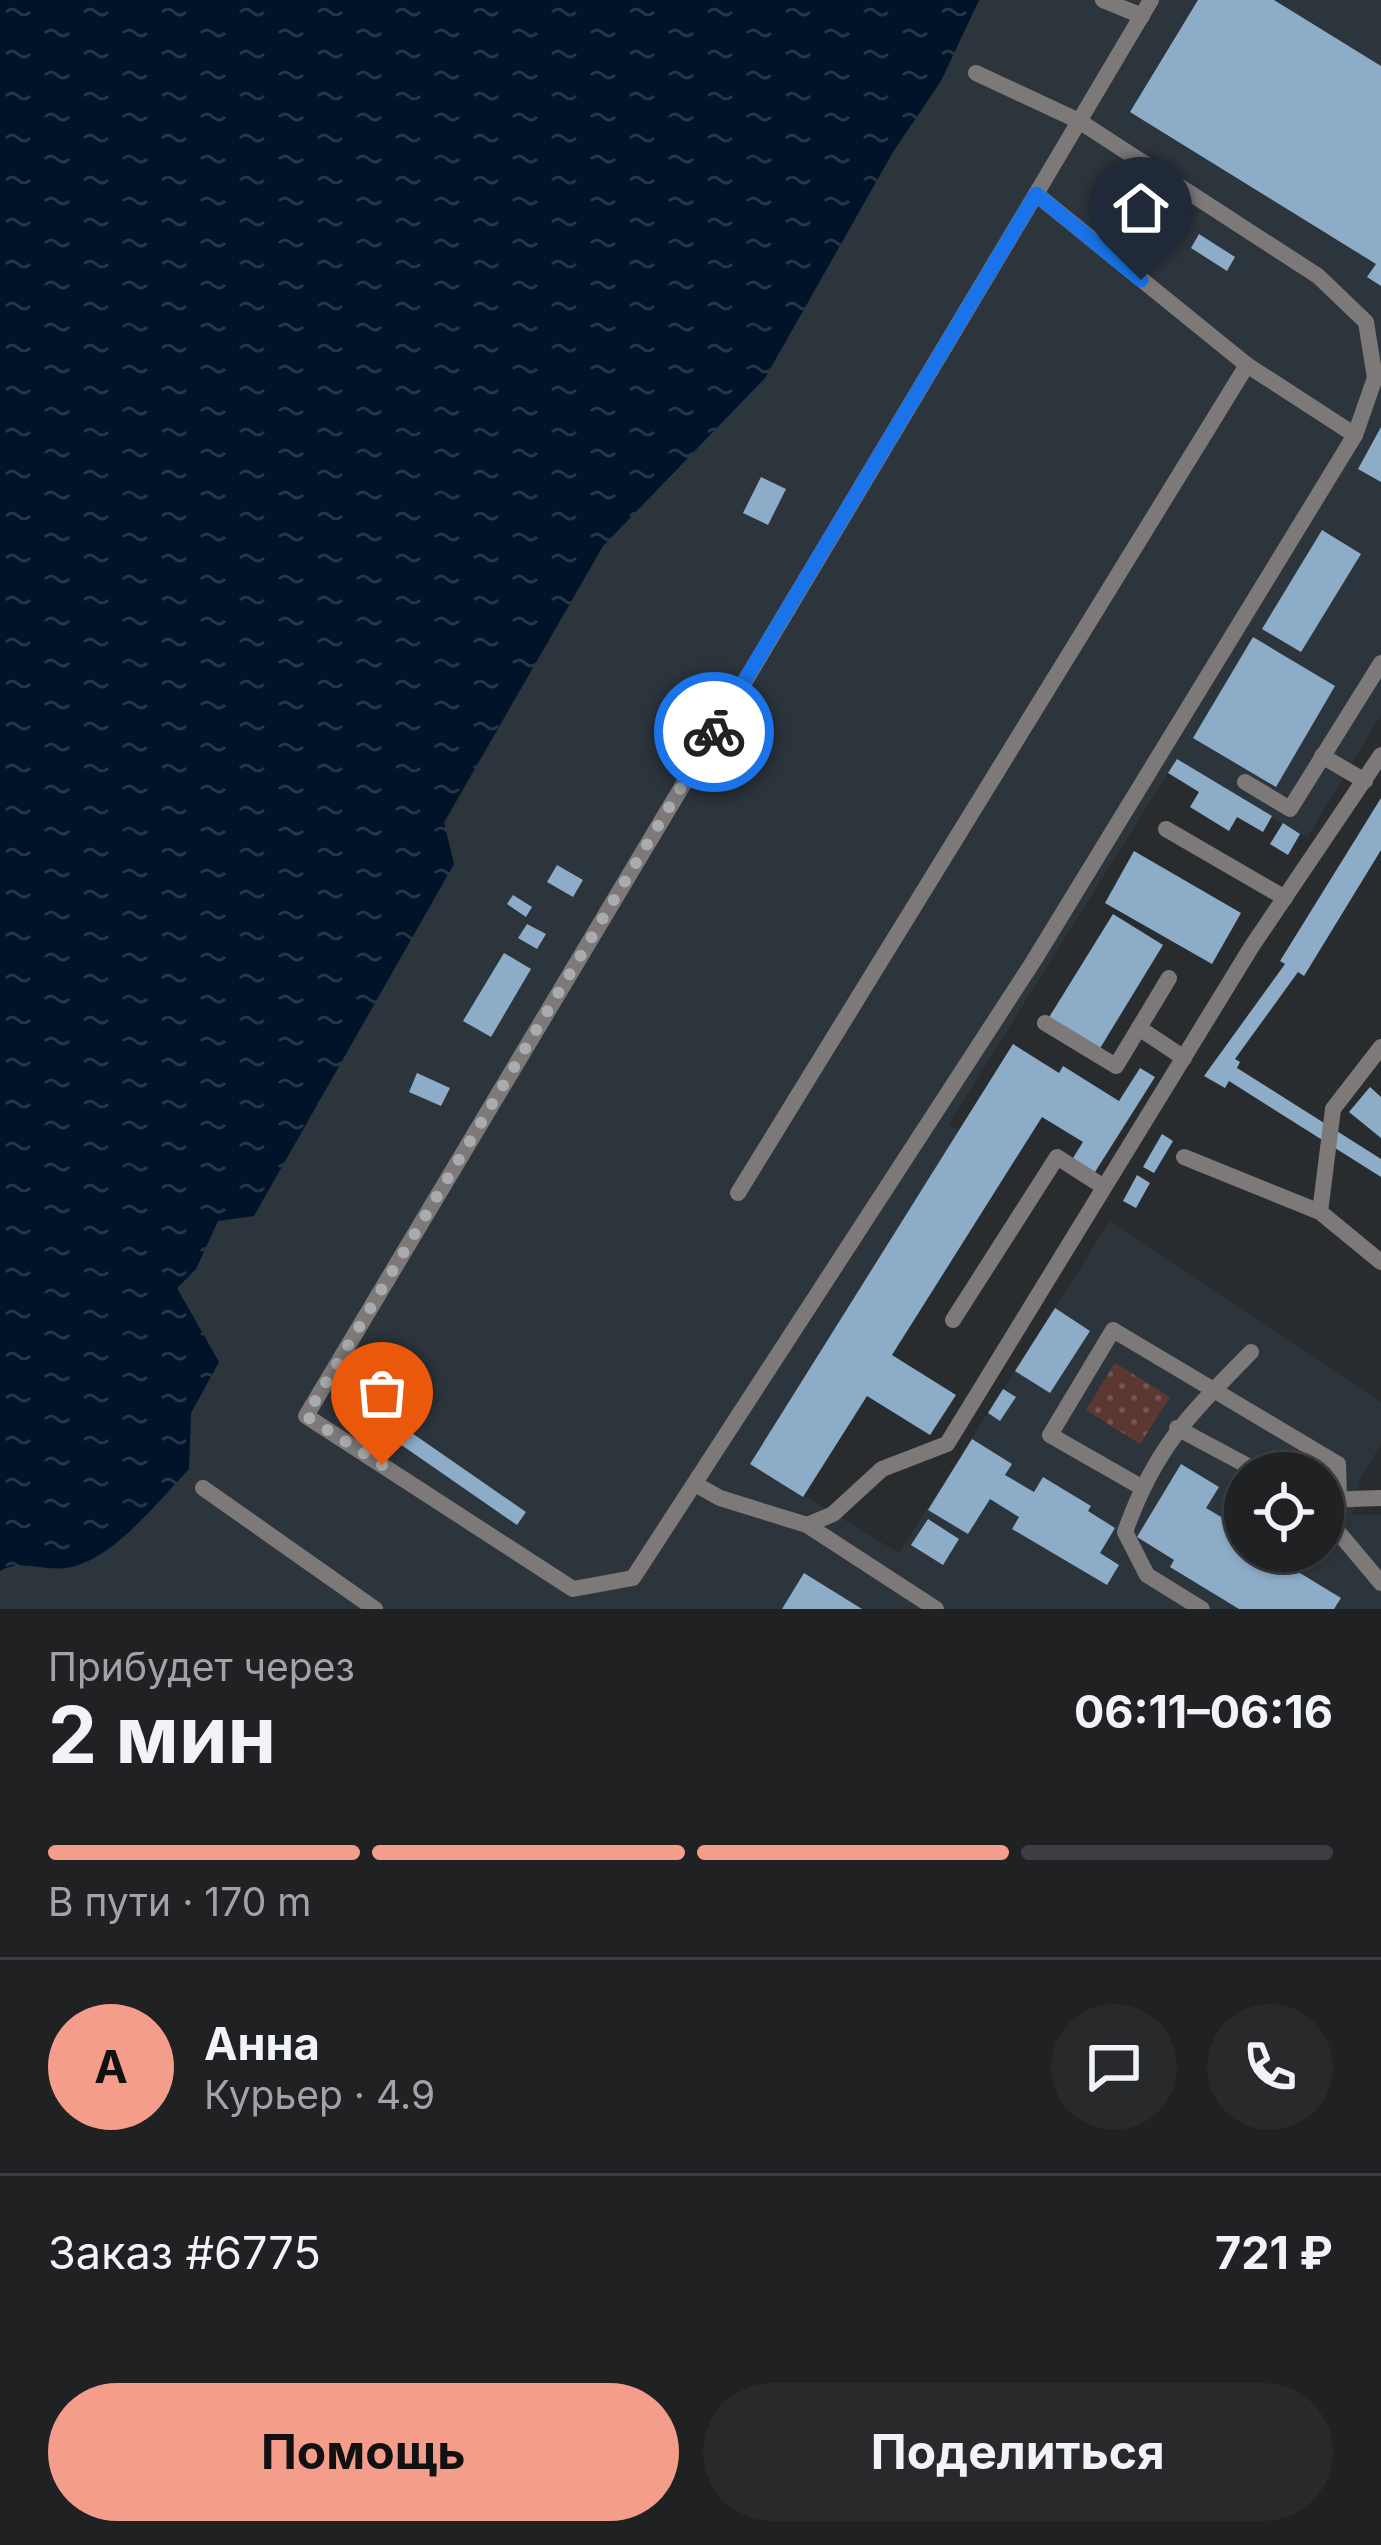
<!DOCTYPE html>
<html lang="ru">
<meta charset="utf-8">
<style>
:root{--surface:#1f2123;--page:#27292b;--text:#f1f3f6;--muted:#a1a3a6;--line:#3c3e41;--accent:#f49d8b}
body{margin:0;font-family:Inter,sans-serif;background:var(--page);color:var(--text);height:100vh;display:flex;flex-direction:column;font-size:45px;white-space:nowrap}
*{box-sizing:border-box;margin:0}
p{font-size:39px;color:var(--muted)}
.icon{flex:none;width:66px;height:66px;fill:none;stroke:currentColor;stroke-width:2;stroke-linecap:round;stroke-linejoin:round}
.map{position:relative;height:1609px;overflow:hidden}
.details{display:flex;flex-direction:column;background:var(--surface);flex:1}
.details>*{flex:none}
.tools{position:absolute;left:1224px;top:1452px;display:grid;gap:24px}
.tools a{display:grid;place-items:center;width:120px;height:120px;border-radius:50%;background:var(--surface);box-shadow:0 3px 9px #0004,0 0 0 3px var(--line);font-size:60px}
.pin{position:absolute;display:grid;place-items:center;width:102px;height:102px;color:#fff;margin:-123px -51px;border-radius:50% 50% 50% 0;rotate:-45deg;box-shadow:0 0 12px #0007}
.pin .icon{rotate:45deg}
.courier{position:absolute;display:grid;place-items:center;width:120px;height:120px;margin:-60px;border:9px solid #1a73e8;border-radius:50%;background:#fff;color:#222;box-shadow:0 3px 15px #0007}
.overview em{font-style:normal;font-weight:700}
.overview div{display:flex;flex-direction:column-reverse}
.overview{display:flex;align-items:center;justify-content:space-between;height:204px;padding:0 48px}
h1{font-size:78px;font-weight:700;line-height:90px}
.bar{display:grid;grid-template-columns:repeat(4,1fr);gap:18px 12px;align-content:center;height:144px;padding:0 48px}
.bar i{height:15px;border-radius:9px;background:var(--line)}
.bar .active{background:var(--accent)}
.bar p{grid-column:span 4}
.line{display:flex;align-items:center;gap:30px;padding:0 48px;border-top:3px solid var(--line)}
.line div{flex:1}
.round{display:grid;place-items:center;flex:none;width:126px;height:126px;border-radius:63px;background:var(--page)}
.primary-button{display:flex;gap:24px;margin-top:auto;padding:24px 48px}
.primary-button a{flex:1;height:138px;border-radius:72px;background:var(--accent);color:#111;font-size:48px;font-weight:700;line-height:138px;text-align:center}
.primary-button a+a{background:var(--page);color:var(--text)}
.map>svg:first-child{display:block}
</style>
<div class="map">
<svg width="1381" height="1609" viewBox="0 0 1381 1609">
<defs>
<pattern id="grass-dots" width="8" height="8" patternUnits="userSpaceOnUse" patternTransform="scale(3)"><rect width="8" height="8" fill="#5b3932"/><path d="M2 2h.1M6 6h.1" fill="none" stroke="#735650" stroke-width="1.8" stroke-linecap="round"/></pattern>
<pattern id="water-ripples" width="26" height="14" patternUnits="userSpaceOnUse" patternTransform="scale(3)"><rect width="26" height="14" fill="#001328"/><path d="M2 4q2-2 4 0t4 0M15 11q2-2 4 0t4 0" fill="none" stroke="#263648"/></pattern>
</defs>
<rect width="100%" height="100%" fill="#292c2f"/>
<!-- built -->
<path fill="#2c353c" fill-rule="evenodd" d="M979 0H1381V715L1307 838 1176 760 949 1124 959 1131 750 1463 899 1553 1110 1221 1381 1402V1444L1360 1479 1352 1515H1381V1609H0V1571L10 1564 67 1568 115 1545 189 1470 191 1413 219 1362 177 1289 196 1269 218 1221 603 546 765 378 893 152 941 81ZM1245 1473H1323V1551H1245Z"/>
<!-- grass -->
<path fill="url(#grass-dots)" d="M1115 1363 1170 1397 1140 1444 1086 1410Z"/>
<!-- water -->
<path fill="url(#water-ripples)" d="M0 0H979L941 81 893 152 765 378 603 546 444 822 454 864 254 1216 218 1221 196 1269 177 1288 219 1362 191 1413 189 1469C158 1501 111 1563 65 1568 42 1571 20 1559 0 1571Z"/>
<!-- building -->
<g fill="#8cacc8">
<path d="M1198 0H1274L1381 66V286L1367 277 1376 264 1130 112Z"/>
<path d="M1151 203 1185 225 1177 238 1143 216Z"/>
<path d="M1199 234 1235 257 1227 271 1191 248Z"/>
<path d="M1381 427V482L1358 469Z"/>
<path d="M761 477 786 489 768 525 743 513Z"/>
<path d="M1322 530 1361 554 1301 652 1262 629Z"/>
<path d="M1253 637 1335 686 1276 787 1193 738Z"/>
<path d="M1177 759 1272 816 1263 832 1237 817 1229 831 1190 807 1199 792 1168 773Z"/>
<path d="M1381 798V850L1304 976 1298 972 1235 1059 1240 1062 1237 1068 1381 1159V1177L1229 1081 1225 1088 1204 1076 1285 964 1280 961Z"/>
<path d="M1283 823 1300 834 1288 855 1270 844Z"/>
<path d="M1134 851 1241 913 1212 964 1105 903Z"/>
<path d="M557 865 583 880 573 897 547 882Z"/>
<path d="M513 895 532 907 526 917 507 904Z"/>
<path d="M1113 914 1163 945 1099 1050 1048 1019Z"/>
<path d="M527 924 546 934 537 949 518 938Z"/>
<path d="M504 953 531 969 491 1037 463 1021Z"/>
<path d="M1013 1044 1059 1073 1063 1066 1119 1101 1140 1068 1155 1077 1095 1172 1073 1158 1083 1142 1042 1117 892 1355 956 1395 930 1435 867 1396 803 1497 750 1464Z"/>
<path d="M417 1073 450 1088 441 1106 409 1092Z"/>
<path d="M1370 1087 1381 1097V1138L1349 1112Z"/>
<path d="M1162 1134 1173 1141 1154 1173 1143 1167Z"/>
<path d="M1137 1175 1150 1183 1136 1208 1123 1201Z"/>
<path d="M1055 1308 1090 1331 1050 1393 1015 1371Z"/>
<path d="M1003 1389 1016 1397 1000 1421 988 1413Z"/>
<path d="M396 1422 526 1512 517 1525 387 1435Z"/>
<path d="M972 1439 1012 1464 1005 1475 1034 1492 1043 1477 1091 1506 1088 1511 1115 1528 1100 1553 1119 1565 1107 1585 1012 1529 1019 1517 990 1499 968 1534 928 1510Z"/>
<path d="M1181 1464 1219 1487 1206 1508 1228 1521 1245 1493V1551H1275L1272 1556 1341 1598 1334 1609H1239L1170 1567 1174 1560 1137 1537Z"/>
<path d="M928 1519 959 1539 943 1565 911 1545Z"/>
<path d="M804 1573 862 1609H782Z"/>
</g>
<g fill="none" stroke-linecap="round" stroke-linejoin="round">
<!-- service -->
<g stroke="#7c7978" stroke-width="16">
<path d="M1103 0 1142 16"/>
<path d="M976 73 1079 121 1318 276 1366 322 1375 378 1355 435 1033 962 633 1578 573 1589 306 1416 1036 194 1151 0"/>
<path d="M1036 194 1247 365 1355 435"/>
<path d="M1322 756 1365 781"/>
<path d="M1245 782 1290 809 1381 663"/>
<path d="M1166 829 1285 898"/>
<path d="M1045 1023 1116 1066 1169 978"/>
<path d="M1139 1028 1184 1058"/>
<path d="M1184 1157 1320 1212 1381 1262"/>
<path d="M738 1193 1247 365"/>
<path d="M1320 1212 1333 1109 1381 1047"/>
<path d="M953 1320 1057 1157 1104 1187"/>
<path d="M1177 1428 1261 1473"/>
<path d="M695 1484 720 1498 807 1525 936 1609"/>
<path d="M1141 1487 1050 1435 1113 1330 1338 1464 1339 1499"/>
<path d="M203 1488 375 1609"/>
<path d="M1323 1500 1381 1498"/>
<path d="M1323 1514 1381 1583"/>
<path d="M807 1525 833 1514 882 1469 947 1444 1252 946 1381 755"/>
<path d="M1202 1609 1147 1575 1125 1532C1155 1447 1190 1414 1251 1352"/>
</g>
</g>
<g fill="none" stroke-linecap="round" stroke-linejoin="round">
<!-- done -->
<path stroke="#a9abae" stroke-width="12" stroke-dasharray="0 21.6" d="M382 1465 306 1416 714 732"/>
<!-- route -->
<path stroke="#1a73e8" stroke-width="15" d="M714 732 1036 194 1141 280"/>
</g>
</svg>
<div class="tools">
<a><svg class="icon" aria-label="locate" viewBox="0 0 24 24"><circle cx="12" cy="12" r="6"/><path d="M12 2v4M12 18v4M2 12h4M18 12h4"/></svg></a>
</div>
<div class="pin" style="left:382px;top:1465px;background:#ea580c"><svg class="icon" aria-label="bag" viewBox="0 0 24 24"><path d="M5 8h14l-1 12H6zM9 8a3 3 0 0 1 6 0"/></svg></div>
<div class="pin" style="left:1141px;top:280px;background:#1f2937"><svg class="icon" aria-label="home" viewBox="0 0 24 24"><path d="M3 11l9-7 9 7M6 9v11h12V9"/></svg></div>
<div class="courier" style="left:714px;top:732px"><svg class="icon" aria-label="bike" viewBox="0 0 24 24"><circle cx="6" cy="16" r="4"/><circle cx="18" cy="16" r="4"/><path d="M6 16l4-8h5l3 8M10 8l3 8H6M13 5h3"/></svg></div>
</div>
<section class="details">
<div class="overview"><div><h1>2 мин</h1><p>Прибудет через</p></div><em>06:11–06:16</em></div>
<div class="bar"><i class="active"></i><i class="active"></i><i class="active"></i><i></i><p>В пути · 170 m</p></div>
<div class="line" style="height:216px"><b class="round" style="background:var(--accent);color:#111">А</b><div><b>Анна</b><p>Курьер · 4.9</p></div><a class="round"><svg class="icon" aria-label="chat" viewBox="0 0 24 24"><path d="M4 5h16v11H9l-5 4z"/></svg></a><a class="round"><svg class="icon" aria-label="phone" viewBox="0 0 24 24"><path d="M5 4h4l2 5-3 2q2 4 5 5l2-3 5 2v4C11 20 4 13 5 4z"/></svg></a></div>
<div class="line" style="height:156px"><div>Заказ #6775</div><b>721 ₽</b></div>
<div class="primary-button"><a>Помощь</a><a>Поделиться</a></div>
</section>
